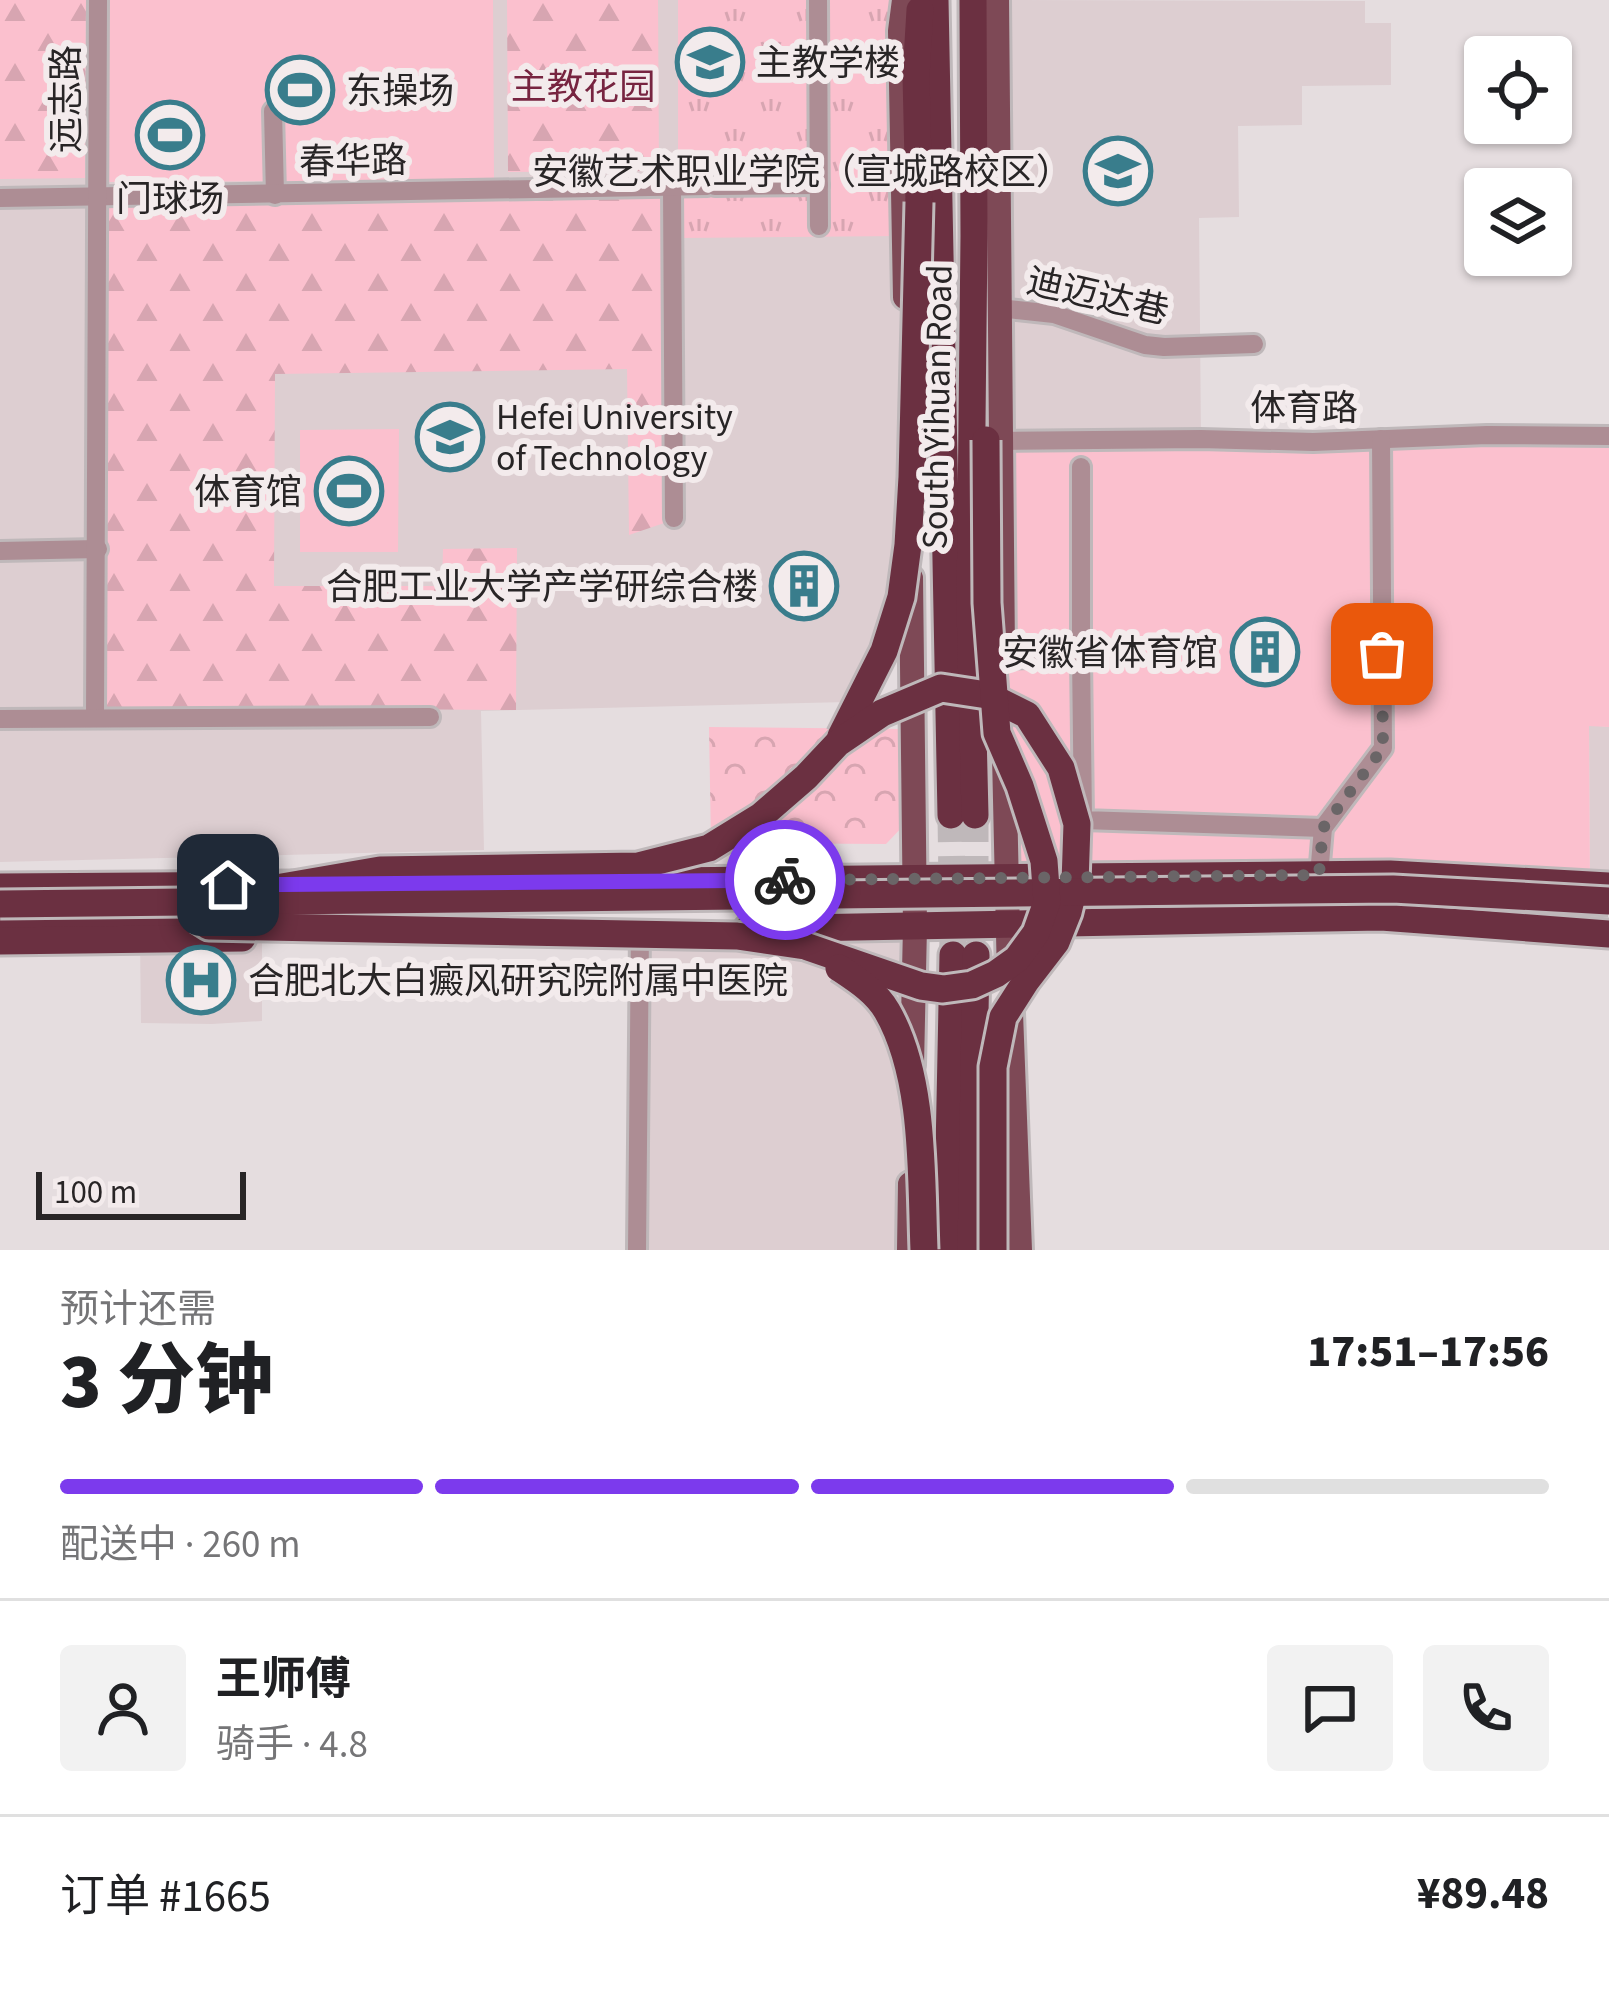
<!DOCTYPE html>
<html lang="zh">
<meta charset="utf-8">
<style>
:root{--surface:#fff;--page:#f2f2f2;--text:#202124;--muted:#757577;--line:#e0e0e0;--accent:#7c3aed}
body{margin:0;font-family:"Source Sans 3","Noto Sans SC",sans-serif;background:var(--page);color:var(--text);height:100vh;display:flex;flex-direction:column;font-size:45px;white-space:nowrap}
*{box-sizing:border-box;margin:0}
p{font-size:39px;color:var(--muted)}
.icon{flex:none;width:66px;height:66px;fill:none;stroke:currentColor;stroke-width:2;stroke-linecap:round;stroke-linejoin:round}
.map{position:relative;height:1250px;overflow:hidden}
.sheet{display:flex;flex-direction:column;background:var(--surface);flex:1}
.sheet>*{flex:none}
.controls{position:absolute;left:1464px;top:36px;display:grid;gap:24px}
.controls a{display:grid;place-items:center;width:108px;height:108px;border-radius:12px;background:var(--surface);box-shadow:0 3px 9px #0004;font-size:60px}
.scale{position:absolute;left:36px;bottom:30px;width:210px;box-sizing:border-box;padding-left:12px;border:6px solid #282526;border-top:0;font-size:33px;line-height:42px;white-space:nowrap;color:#282526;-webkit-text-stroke:9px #f3ebec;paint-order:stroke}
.pin{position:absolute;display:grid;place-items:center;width:102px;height:102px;color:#fff;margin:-51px;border-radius:24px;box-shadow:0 6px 18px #0006}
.courier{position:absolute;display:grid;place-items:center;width:120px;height:120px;margin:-60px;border:9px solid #7c3aed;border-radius:50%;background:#fff;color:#222;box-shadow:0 3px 15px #0007}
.summary em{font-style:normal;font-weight:800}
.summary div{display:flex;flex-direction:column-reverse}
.summary{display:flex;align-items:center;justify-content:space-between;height:204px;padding:0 60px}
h1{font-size:78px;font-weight:800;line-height:90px}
.bar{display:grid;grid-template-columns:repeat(4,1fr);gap:18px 12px;align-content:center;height:144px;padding:0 60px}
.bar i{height:15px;border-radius:9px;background:var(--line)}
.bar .current{background:var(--accent)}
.bar p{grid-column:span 4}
.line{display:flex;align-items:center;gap:30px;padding:0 60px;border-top:3px solid var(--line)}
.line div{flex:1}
.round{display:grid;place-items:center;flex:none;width:126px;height:126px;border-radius:12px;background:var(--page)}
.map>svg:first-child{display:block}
</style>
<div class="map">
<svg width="1609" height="1250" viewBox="0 0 1609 1250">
<defs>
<pattern id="grass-tufts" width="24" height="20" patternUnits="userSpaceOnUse" patternTransform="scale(3)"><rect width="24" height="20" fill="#fbc0ce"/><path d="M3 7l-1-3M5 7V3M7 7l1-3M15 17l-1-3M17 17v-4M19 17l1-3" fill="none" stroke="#d7a5b1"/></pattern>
<pattern id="forest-firs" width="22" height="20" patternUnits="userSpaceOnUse" patternTransform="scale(3)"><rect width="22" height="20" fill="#fbc0ce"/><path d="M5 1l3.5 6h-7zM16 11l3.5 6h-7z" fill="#d7a5b1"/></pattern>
<pattern id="park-crowns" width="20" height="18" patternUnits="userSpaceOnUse" patternTransform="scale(3)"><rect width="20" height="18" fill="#fbc0ce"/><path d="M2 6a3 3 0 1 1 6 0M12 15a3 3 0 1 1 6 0" fill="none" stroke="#d7a5b1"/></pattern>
</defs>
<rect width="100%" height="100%" fill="#e5dddf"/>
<!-- built -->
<g fill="#ddced1">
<path d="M0 0H899L901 632 847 702 481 711 484 850 0 862Z"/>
<path d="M997 0 1365 1V23H1391V85L1302 86V125L1238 126 1239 217 1199 218 1201 439 1000 441Z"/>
<path d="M1589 725 1609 727V886L1590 885Z"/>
<path d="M915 926 909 1250H637L640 931Z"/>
<path d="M262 937V1021L212 1024 141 1023 140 939Z"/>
</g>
<!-- grass -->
<path fill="url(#grass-tufts)" d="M678 0H899L900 236 678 238Z"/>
<!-- forest -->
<g fill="url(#forest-firs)">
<path d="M0 0H86L85 178 0 179Z"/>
<path d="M507 0H658L659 171 508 172Z"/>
<path d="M672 188 670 521 629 535 627 369 275 374 274 586H442L443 549 517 548 516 710 96 707 98 197Z"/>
</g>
<!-- park -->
<path fill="url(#park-crowns)" d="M709 727 904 729 907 822 886 844 711 843Z"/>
<!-- garden -->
<g fill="#fbc0ce">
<path d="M106 0H493L494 180 106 182Z"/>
<path d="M399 429 398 552H300V430Z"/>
<path d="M1609 436V727L1589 726 1590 885 1007 878 1000 441Z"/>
</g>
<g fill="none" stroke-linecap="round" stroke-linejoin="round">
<!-- highway-tunnel -->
<g stroke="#bfb8ba" stroke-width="27" stroke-dasharray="27 14" stroke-linecap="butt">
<path d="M951 815 953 955"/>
<path d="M975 815V897"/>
</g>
<defs>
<g id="minor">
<path d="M818 0 819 226"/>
<path d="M273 111 275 195"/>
<path d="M715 186 819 185"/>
<path d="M672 188 674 518"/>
<path d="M0 198 707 186"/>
<path d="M999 308 1054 314 1145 345 1164 347 1254 344"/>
<path d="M1000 441 1201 439 1313 442 1487 435 1609 436"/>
<path d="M0 551 98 549"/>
<path d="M1081 656V467"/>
<path d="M1003 659 1081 656 1083 820 1323 828"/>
<path d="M95 718 98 0"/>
<path d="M0 719 430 717"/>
<path d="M1319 875 1323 828 1383 748 1381 439"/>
<path d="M637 1250 640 931"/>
</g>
<g id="major">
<path d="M904 0 900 31 905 297"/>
<path d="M997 0 1003 654"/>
<path d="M911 578 915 926 912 1065"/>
<path d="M1004 755 1009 978"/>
<path d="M1011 1013 1020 1250"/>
<path d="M909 1250 910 1184"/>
</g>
<g id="highway">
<path d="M935 0 951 815"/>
<path d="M973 0 974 236 970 607 975 815"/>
<path d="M919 202 916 76 920 10"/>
<path d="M342 884 1390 874 1609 886"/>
<path d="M0 887 297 885"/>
<path d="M0 921 198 919"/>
<path d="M748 929 1381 917 1609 934"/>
<path d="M0 941 242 938"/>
<path d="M947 1250 953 955"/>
<path d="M971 1250 976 955"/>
</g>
</defs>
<!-- minor casing -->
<use href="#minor" stroke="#bfb8ba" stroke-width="24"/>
<!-- major casing -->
<use href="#major" stroke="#bfb8ba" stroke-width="30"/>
<!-- highway casing -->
<use href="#highway" stroke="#bfb8ba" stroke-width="33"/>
<!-- minor -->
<use href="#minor" stroke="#ad8d94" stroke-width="18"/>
<!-- major -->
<use href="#major" stroke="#7e4956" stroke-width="24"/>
<!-- highway -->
<use href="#highway" stroke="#6b3041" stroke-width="27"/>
<defs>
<g id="highway-bridge">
<path d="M841 736 884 651 901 597 908 545 912 477 919 202"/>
<path d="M276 888 380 870 638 866 709 848 761 816 806 777 838 743 882 713 941 688 987 695 1027 715 1061 768 1077 824 1075 883 1068 912 1056 942 1026 981 1003 1017 993 1067V1250"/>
<path d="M0 904 1393 889 1609 901"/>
<path d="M198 919 209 926 737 936 805 946 921 986 943 989 972 985 996 974 1017 959 1036 933 1047 902 1044 861 1020 786 997 733 987 603 986 440"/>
<path d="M839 968C857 980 876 992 887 1011 925 1077 921 1176 924 1250"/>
</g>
</defs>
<!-- highway-bridge casing -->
<use href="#highway-bridge" stroke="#bfb8ba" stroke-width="33" stroke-linecap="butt"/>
<!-- highway-bridge -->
<use href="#highway-bridge" stroke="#6b3041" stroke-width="27"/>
</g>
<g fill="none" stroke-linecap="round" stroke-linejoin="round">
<!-- done -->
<path stroke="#6a6567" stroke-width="12" stroke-dasharray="0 21.6" d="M785 880 1319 875 1323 828 1383 748 1382 654"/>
<!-- route -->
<path stroke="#7c3aed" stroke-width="15" d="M228 885 785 880"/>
</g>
<!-- icons -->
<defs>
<symbol id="university-ring" viewBox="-11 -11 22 22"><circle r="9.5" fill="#f3ebec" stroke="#397d8c" stroke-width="1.5"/><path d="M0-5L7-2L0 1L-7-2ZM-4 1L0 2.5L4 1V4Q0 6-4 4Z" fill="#397d8c"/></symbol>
<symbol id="stadium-ring" viewBox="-11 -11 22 22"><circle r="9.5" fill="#f3ebec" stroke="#397d8c" stroke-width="1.5"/><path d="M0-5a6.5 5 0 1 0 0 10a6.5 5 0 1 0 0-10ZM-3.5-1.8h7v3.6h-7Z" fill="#397d8c"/></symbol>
<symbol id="building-ring" viewBox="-11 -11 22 22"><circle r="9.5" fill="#f3ebec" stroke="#397d8c" stroke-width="1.5"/><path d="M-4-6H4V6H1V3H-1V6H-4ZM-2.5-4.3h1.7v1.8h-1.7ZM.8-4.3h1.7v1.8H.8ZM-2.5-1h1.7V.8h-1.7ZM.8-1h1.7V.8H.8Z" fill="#397d8c"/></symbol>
<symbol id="hospital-ring" viewBox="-11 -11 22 22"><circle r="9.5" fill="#f3ebec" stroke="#397d8c" stroke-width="1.5"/><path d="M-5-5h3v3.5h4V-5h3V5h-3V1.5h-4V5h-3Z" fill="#397d8c"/></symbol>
</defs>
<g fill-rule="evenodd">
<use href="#university-ring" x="672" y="24" width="76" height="76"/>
<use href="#stadium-ring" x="262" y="52" width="76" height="76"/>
<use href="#stadium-ring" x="132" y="97" width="76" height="76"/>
<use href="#university-ring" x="1080" y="133" width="76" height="76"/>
<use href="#university-ring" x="412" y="399" width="76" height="76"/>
<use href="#stadium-ring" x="311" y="453" width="76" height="76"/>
<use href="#building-ring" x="766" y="548" width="76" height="76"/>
<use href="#building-ring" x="1227" y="614" width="76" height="76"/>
<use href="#hospital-ring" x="163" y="942" width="76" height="76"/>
</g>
<g text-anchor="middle" stroke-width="12" stroke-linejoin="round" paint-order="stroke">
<!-- poi labels -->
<g font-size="36" fill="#282526" stroke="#f3ebec" text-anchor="start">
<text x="756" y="75">主教学楼</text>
<text x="346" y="103">东操场</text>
<text x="1072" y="184" text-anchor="end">安徽艺术职业学院（宣城路校区）</text>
<text x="170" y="211" text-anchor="middle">门球场</text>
<text x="496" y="429">Hefei University<tspan x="496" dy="41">of Technology</tspan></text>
<text x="302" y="504" text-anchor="end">体育馆</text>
<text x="758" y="599" text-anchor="end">合肥工业大学产学研综合楼</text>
<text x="1218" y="665" text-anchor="end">安徽省体育馆</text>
<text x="248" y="993">合肥北大白癜风研究院附属中医院</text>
</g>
<!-- park labels -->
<g font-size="36" fill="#772440" stroke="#f3ebec">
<text x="583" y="99">主教花园</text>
</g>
<!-- street labels -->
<g font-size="36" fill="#282526" stroke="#f3ebec">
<text transform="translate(65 99) rotate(-90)" y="13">远志路</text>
<text transform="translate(353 160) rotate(-1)" y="13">春华路</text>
<text transform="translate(1098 295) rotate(13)" y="13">迪迈达巷</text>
<text transform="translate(936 407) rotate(-89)" y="13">South Yihuan Road</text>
<text x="1304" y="420">体育路</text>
</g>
</g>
</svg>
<div class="controls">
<a><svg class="icon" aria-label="locate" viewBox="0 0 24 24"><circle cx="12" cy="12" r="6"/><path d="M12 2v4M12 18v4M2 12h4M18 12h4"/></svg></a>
<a><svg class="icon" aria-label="layers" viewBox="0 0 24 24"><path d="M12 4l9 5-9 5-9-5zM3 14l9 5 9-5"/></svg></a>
</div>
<div class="scale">100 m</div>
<div class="pin" style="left:1382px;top:654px;background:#ea580c"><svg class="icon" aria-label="bag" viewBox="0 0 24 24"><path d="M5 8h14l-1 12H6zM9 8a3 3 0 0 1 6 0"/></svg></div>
<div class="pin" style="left:228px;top:885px;background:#1f2937"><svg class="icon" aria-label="home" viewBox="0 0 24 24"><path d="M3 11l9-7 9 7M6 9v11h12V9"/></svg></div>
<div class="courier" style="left:785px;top:880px"><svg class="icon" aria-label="bike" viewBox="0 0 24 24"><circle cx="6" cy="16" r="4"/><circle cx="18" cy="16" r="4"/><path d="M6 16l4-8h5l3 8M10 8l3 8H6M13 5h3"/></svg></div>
</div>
<section class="sheet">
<div class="summary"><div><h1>3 分钟</h1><p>预计还需</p></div><em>17:51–17:56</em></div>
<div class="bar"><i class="current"></i><i class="current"></i><i class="current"></i><i></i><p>配送中 · 260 m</p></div>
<div class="line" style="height:216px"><a class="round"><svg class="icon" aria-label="person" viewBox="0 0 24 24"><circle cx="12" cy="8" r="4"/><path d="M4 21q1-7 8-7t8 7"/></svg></a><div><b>王师傅</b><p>骑手 · 4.8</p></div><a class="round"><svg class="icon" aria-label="chat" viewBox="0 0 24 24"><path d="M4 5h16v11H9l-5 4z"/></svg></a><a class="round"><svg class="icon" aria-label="phone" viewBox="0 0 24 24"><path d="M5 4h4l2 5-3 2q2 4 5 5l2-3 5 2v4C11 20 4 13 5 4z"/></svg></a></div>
<div class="line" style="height:156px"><div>订单 #1665</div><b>¥89.48</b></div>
</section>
